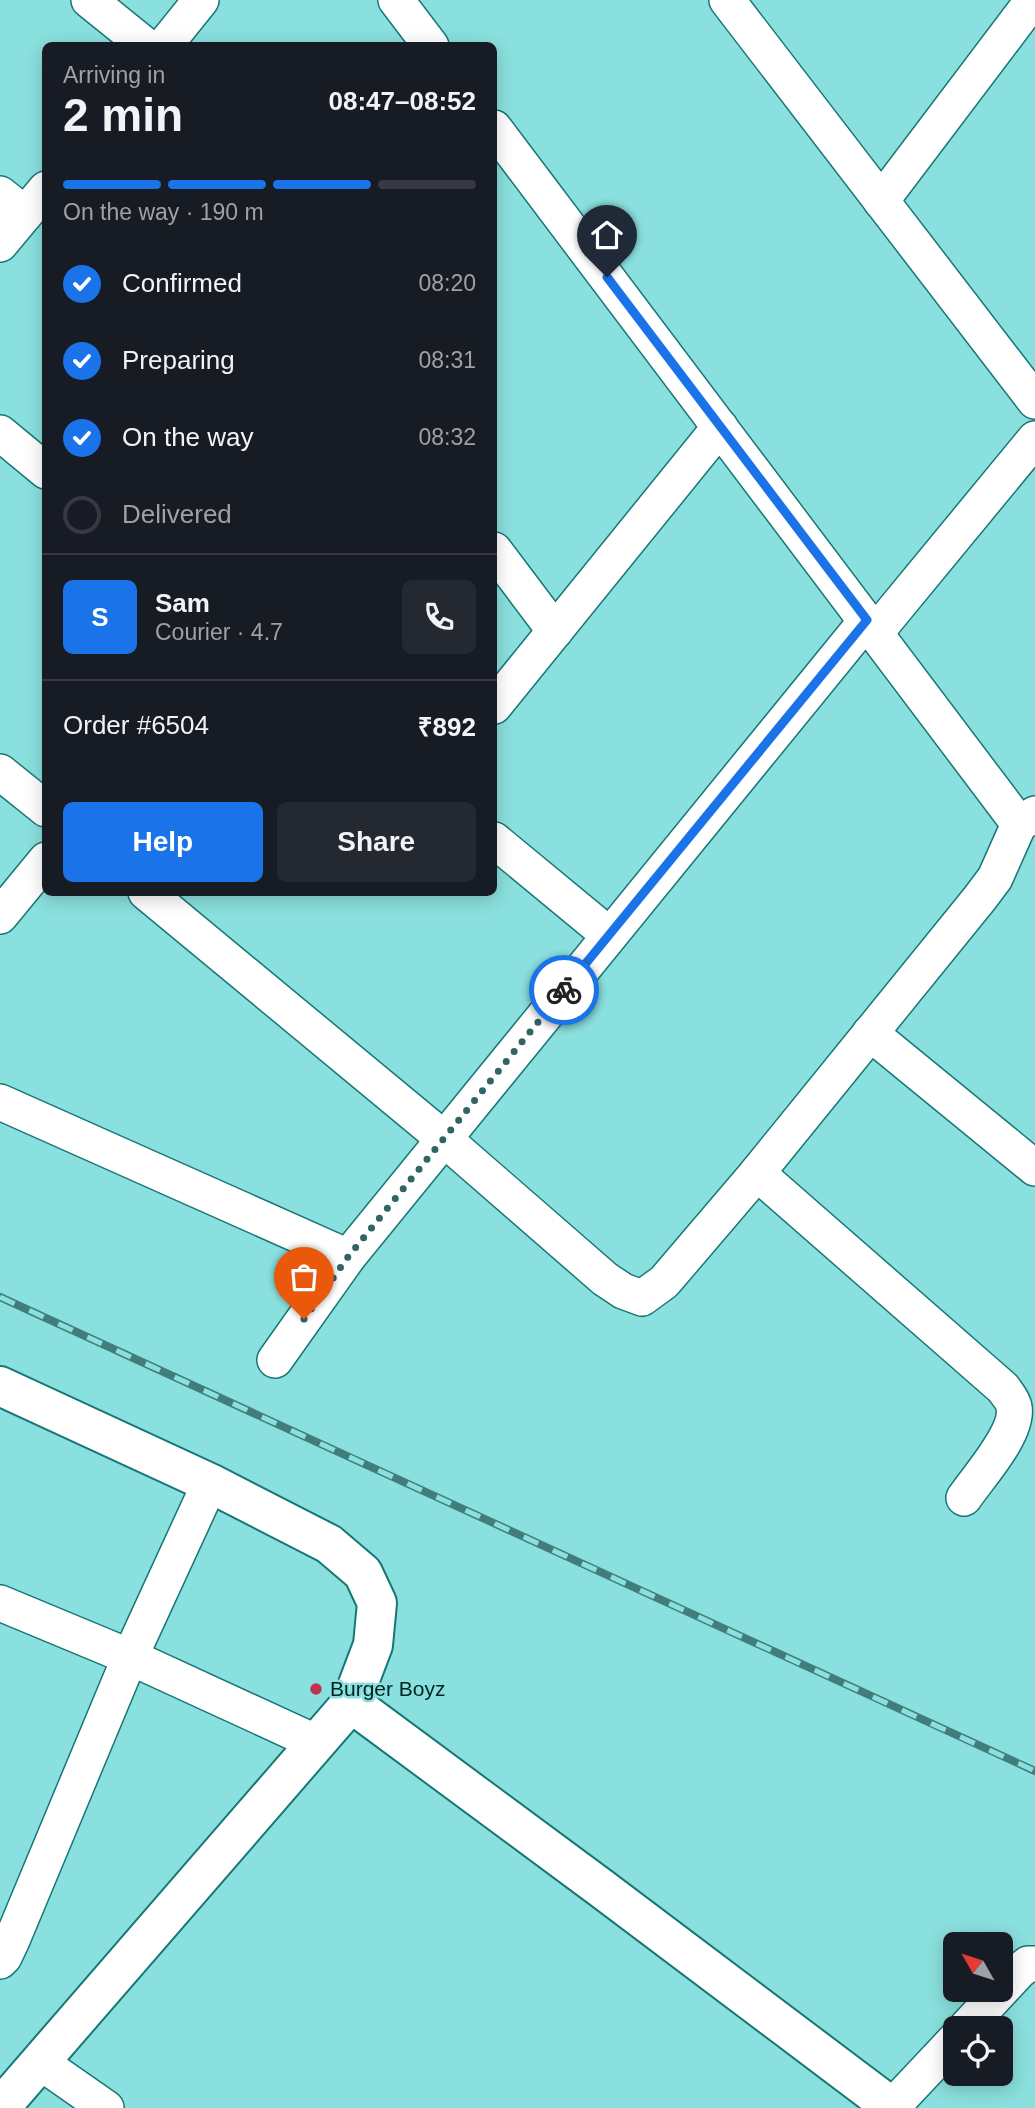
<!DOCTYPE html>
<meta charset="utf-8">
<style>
:root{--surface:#171b24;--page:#242831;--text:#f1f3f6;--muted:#9ea1a6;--line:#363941;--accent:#1a73e8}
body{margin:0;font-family:Arial,sans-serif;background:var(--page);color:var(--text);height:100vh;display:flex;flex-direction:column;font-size:26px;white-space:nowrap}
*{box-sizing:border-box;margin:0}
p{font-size:23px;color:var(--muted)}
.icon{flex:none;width:38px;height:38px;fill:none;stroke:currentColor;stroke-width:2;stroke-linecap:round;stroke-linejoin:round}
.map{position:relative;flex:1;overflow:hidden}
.side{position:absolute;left:42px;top:42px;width:455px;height:854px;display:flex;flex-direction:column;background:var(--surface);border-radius:10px;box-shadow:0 4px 18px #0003}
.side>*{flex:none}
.needle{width:46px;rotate:309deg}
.buttons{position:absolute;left:943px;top:1932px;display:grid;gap:14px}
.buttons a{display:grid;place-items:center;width:70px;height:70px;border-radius:10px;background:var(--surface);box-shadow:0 4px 18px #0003;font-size:35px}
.pin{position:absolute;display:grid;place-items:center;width:60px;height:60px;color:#fff;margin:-72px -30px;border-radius:50% 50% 50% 0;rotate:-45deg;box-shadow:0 0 7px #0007}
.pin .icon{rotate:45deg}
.courier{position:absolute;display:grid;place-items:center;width:70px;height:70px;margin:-35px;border:5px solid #1a73e8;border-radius:50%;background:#fff;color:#222;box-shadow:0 2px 9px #0007}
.headline em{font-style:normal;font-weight:700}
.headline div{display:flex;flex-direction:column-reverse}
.headline{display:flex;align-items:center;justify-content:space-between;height:119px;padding:0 21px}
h1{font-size:46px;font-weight:700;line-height:52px}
.bar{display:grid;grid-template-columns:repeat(4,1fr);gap:10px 7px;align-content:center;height:84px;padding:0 21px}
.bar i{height:9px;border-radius:5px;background:var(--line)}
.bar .current{background:var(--accent)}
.bar p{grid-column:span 4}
.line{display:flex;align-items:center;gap:18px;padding:0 21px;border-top:2px solid var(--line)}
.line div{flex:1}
.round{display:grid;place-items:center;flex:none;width:74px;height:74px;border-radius:10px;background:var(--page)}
ol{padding:0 21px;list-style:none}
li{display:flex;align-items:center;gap:21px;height:77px}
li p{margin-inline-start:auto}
li .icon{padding:7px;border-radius:50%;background:var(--accent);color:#fff;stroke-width:4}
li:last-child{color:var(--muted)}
li i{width:38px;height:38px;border:4px solid var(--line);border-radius:50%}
.action{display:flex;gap:14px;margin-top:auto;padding:14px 21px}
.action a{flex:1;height:80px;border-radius:10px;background:var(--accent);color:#fff;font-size:28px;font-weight:700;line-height:80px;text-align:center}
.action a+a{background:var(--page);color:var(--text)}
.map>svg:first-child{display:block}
</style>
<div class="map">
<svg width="1035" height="2108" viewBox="0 0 1035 2108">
<rect width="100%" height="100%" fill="#8ae0de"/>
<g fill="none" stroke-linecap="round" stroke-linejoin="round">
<defs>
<g id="street">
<path d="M89 0 146 46"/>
<path d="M396 0 431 46"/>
<path d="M727 0 1035 401"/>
<path d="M164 46 201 0"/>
<path d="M494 128 1019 824"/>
<path d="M0 194 25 214"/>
<path d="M881 201 1033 0"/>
<path d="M0 244 46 189"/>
<path d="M0 433 46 471"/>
<path d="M494 550 555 631"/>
<path d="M876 632 1035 439"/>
<path d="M494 706 720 427"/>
<path d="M0 772 46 809"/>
<path d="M494 840 609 935"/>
<path d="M146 892 443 1138 605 1279 623 1291 642 1298 664 1282 757 1173 980 898 995 878 1019 824 1035 814"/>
<path d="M0 916 46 860"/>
<path d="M870 1033 1035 1168"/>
<path d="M0 1102 348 1257"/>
<path d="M757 1173 1003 1388C1007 1394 1013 1400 1014 1407 1019 1433 978 1477 964 1498"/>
<path d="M275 1360 348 1257 867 620"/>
<path d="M0 1603 130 1657 317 1743"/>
<path d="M0 1961 4 1957 12 1940 130 1657 210 1483"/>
<path d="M966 2028 1019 1971 1028 1964H1035"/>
<path d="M40 2062 106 2108"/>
<path d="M892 2107 956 2039"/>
</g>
<g id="secondary">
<path d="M0 1386 210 1483 329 1544 363 1573 377 1603 373 1645 351 1703 0 2108"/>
<path d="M351 1703 601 1888 893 2108"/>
</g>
</defs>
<!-- street casing -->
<use href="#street" stroke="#167776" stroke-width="38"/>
<!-- secondary casing -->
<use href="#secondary" stroke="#167776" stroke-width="42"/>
<!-- street -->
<use href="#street" stroke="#fff" stroke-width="35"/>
<!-- secondary -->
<use href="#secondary" stroke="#fff" stroke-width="38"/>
<defs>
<path id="rail" d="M0 1297 1035 1771"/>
</defs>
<!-- rail casing -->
<use href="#rail" stroke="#417d7b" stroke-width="8"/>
<!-- rail -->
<use href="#rail" stroke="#8ae0de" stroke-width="5" stroke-dasharray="16" stroke-linecap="butt"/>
</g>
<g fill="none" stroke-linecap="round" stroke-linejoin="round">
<!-- done -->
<path stroke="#306564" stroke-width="7" stroke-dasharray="0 12.6" d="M304 1319 348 1257 564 990"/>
<!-- route -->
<path stroke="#1a73e8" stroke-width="9" d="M564 990 867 620 607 277"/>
</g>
<!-- markers -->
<circle fill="#c13151" stroke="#8ae0de" stroke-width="2.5" cx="316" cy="1689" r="7"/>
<g text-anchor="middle" stroke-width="5" stroke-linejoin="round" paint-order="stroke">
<!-- poi labels -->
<g font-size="21" fill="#002322" stroke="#8ae0de" text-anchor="start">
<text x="330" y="1696">Burger Boyz</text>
</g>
</g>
</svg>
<div class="buttons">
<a><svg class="needle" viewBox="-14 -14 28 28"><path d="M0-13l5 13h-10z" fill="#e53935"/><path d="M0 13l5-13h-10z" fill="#9ea1a6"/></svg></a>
<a><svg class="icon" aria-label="locate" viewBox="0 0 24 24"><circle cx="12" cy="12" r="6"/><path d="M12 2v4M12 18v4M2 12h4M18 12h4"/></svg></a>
</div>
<div class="pin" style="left:304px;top:1319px;background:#ea580c"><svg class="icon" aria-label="bag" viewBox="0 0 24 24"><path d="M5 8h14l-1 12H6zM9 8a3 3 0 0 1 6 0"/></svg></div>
<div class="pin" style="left:607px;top:277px;background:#1f2937"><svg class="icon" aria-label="home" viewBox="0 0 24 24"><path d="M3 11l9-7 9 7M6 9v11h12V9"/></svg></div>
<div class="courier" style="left:564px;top:990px"><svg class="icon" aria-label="bike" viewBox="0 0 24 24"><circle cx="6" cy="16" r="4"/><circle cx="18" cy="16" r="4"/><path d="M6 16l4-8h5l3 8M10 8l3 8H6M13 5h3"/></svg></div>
<section class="side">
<div class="headline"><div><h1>2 min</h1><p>Arriving in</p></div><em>08:47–08:52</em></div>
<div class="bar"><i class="current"></i><i class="current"></i><i class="current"></i><i></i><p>On the way · 190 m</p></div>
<ol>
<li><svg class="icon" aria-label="check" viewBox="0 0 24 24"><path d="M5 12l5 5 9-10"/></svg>Confirmed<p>08:20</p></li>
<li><svg class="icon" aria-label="check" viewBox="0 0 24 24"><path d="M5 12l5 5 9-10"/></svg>Preparing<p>08:31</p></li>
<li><svg class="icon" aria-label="check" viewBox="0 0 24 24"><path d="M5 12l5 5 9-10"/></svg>On the way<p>08:32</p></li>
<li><i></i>Delivered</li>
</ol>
<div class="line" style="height:126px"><b class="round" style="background:var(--accent);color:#fff">S</b><div><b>Sam</b><p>Courier · 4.7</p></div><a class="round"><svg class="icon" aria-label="phone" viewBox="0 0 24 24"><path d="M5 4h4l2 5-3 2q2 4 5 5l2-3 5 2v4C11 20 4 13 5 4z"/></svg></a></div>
<div class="line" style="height:91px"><div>Order #6504</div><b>₹892</b></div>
<div class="action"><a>Help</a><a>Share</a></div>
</section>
</div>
